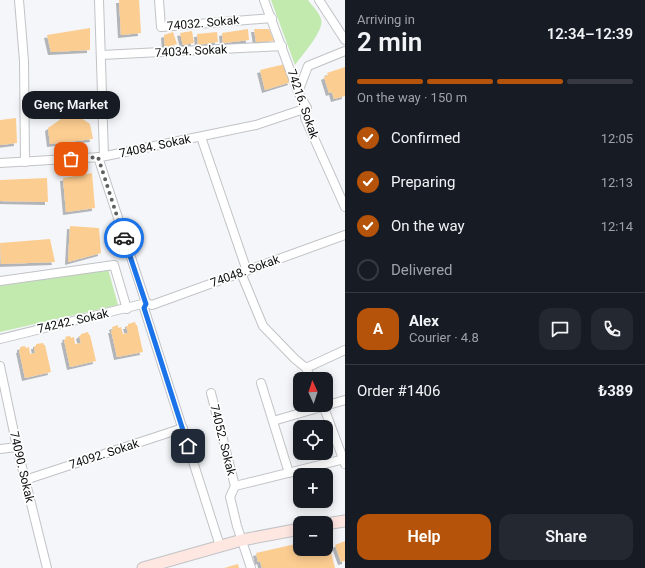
<!DOCTYPE html>
<meta charset="utf-8">
<style>
:root{--surface:#171b24;--page:#242831;--text:#f1f3f6;--muted:#9ea1a6;--line:#363941;--accent:#b45309}
body{margin:0;font-family:Roboto,sans-serif;background:var(--page);color:var(--text);height:100vh;display:flex;flex-direction:column;font-size:15px;white-space:nowrap}
*{box-sizing:border-box;margin:0}
p{font-size:13px;color:var(--muted)}
.icon{flex:none;width:22px;height:22px;fill:none;stroke:currentColor;stroke-width:2;stroke-linecap:round;stroke-linejoin:round}
.map{position:relative;flex:1;overflow:hidden}
.side{display:flex;flex-direction:column;background:var(--surface);width:300px}
.side>*{flex:none}
.needle{width:26px;rotate:357deg}
.buttons{position:absolute;left:293px;top:372px;display:grid;gap:8px}
.buttons a{display:grid;place-items:center;width:40px;height:40px;border-radius:8px;background:var(--surface);box-shadow:0 2px 10px #0003;font-size:20px}
.pin{position:absolute;display:grid;place-items:center;width:34px;height:34px;color:#fff;margin:-17px;border-radius:8px;box-shadow:0 2px 6px #0006}
.courier{position:absolute;display:grid;place-items:center;width:40px;height:40px;margin:-20px;border:3px solid #1a73e8;border-radius:50%;background:#fff;color:#222;box-shadow:0 1px 5px #0007}
.bubble{position:absolute;height:28px;border-radius:12px;background:var(--surface);box-shadow:0 2px 10px #0003;font-size:13px;font-weight:600;line-height:28px;text-align:center}
.headline em{font-style:normal;font-weight:600}
.headline div{display:flex;flex-direction:column-reverse}
.headline{display:flex;align-items:center;justify-content:space-between;height:68px;padding:0 12px}
h1{font-size:26px;font-weight:600;line-height:30px}
.bar{display:grid;grid-template-columns:repeat(4,1fr);gap:6px 4px;align-content:center;height:48px;padding:0 12px}
.bar i{height:5px;border-radius:3px;background:var(--line)}
.bar .selected{background:var(--accent)}
.bar p{grid-column:span 4}
.line{display:flex;align-items:center;gap:10px;padding:0 12px;border-top:1px solid var(--line)}
.line div{flex:1}
.round{display:grid;place-items:center;flex:none;width:42px;height:42px;border-radius:12px;background:var(--page)}
ol{padding:0 12px;list-style:none}
li{display:flex;align-items:center;gap:12px;height:44px}
li p{margin-inline-start:auto}
li .icon{padding:4px;border-radius:50%;background:var(--accent);color:#fff;stroke-width:4}
li:last-child{color:var(--muted)}
li i{width:22px;height:22px;border:2px solid var(--line);border-radius:50%}
.primary-button{display:flex;gap:8px;margin-top:auto;padding:8px 12px}
.primary-button a{flex:1;height:46px;border-radius:12px;background:var(--accent);color:#fff;font-size:16px;font-weight:600;line-height:46px;text-align:center}
.primary-button a+a{background:var(--page);color:var(--text)}
main{display:flex;flex:1;min-height:0}
.map>svg:first-child{display:block}
</style>
<main>
<div class="map">
<svg width="345" height="568" viewBox="0 0 345 568">
<defs>
<filter id="shadow"><feDropShadow dx="-3" dy="3" stdDeviation="0" flood-color="#0004"/></filter>
</defs>
<rect width="100%" height="100%" fill="#f4f6f9"/>
<!-- green -->
<g fill="#c2e9ae">
<path d="M271 0H308C312 6 319 12 321 19 325 30 302 55 295 65Z"/>
<path d="M108 269 118 305 0 332V286Z"/>
</g>
<!-- building -->
<g fill="#fccd91" filter="url(#shadow)">
<path d="M119 0H139L141 33 121 35Z"/>
<path d="M90 28V50L51 52 47 35Z"/>
<path d="M248 29 249 40 223 43 222 33Z"/>
<path d="M254 29H269L274 41 256 42Z"/>
<path d="M192 31 194 43 183 45 180 33Z"/>
<path d="M173 32 177 44 165 48 164 35Z"/>
<path d="M217 32 218 42 198 45 197 34Z"/>
<path d="M285 64 291 82 265 90 260 70Z"/>
<path d="M345 67V96L334 99 332 92 329 93 324 77 328 75 327 73Z"/>
<path d="M77 115 90 124 93 139 50 144 48 128 64 117Z"/>
<path d="M16 118 17 143 0 145V120Z"/>
<path d="M92 173 95 208 66 212 63 178Z"/>
<path d="M47 178 48 202 0 201V180Z"/>
<path d="M70 226 99 228 101 253 68 262Z"/>
<path d="M50 239 55 262 1 264 0 243Z"/>
<path d="M135 322 136 325H137L143 352 117 357 111 330H113L112 327 118 325V328L121 327 123 334 128 333 126 326H128V324Z"/>
<path d="M88 332 89 335H90L96 361 70 367 64 340 66 339 65 337 70 336 71 338 74 337 75 344 81 343 79 336 81 335V334Z"/>
<path d="M43 343 44 345H45L51 372 25 378 19 350H20V347L25 346 26 348 29 347 30 354 35 353 34 346H36V344Z"/>
<path d="M327 536 335 568H262L260 561 258 562 256 553 300 543V549H326V537Z"/>
<path d="M345 541V561L341 562 335 545Z"/>
<path d="M238 564 239 568H224Z"/>
</g>
<g fill="none" stroke-linecap="round" stroke-linejoin="round">
<defs>
<g id="street">
<path d="M19 0 24 61 25 162"/>
<path d="M99 0 104 156"/>
<path d="M159 0 161 27 272 18"/>
<path d="M264 0 298 92 307 108 305 118 345 207"/>
<path d="M319 0 345 40"/>
<path d="M101 55 282 46"/>
<path d="M298 92 308 66 345 51"/>
<path d="M201 137 247 271"/>
<path d="M98 157 146 303 144 308 220 546"/>
<path d="M0 163 101 157 256 125 307 108"/>
<path d="M241 273 263 326 295 359 306 368 311 379"/>
<path d="M0 281 114 265 127 309"/>
<path d="M0 339 146 303 152 305 345 235"/>
<path d="M0 366 17 447 47 568"/>
<path d="M306 368 345 350"/>
<path d="M261 383 289 473"/>
<path d="M211 393 235 486"/>
<path d="M323 405 345 464"/>
<path d="M273 421 345 400"/>
<path d="M0 449 17 447"/>
<path d="M25 480 183 428"/>
<path d="M251 568 237 526 230 497 235 486 344 459"/>
</g>
<g id="secondary">
<path d="M326 524 345 521"/>
<path d="M143 568 242 540 300 529"/>
</g>
</defs>
<!-- street casing -->
<use href="#street" stroke="#c1c3c6" stroke-width="10"/>
<!-- secondary casing -->
<use href="#secondary" stroke="#c1c3c6" stroke-width="13"/>
<!-- street -->
<use href="#street" stroke="#fff" stroke-width="8"/>
<!-- secondary -->
<use href="#secondary" stroke="#fee6e1" stroke-width="11"/>
</g>
<g fill="none" stroke-linecap="round" stroke-linejoin="round">
<!-- done -->
<path stroke="#5d5f60" stroke-width="4" stroke-dasharray="0 7.2" d="M71 159 98 157 124 238"/>
<!-- route -->
<path stroke="#1a73e8" stroke-width="5" d="M124 238 146 304 144 308 188 446"/>
</g>
<g text-anchor="middle" stroke-width="3.5" stroke-linejoin="round" paint-order="stroke">
<!-- street labels -->
<g font-size="12" fill="#0c0d0e" stroke="#fff">
<text transform="translate(203 23) rotate(-5)" y="4">74032. Sokak</text>
<text transform="translate(191 51) rotate(-3)" y="4">74034. Sokak</text>
<text transform="translate(303 104) rotate(71)" y="4">74216. Sokak</text>
<text transform="translate(155 146) rotate(-12)" y="4">74084. Sokak</text>
<text transform="translate(245 271) rotate(-20)" y="4">74048. Sokak</text>
<text transform="translate(73 321) rotate(-13)" y="4">74242. Sokak</text>
<text transform="translate(223 440) rotate(76)" y="4">74052. Sokak</text>
<text transform="translate(104 454) rotate(-18)" y="4">74092. Sokak</text>
<text transform="translate(22 467) rotate(77)" y="4">74090. Sokak</text>
</g>
</g>
</svg>
<div class="buttons">
<a><svg class="needle" viewBox="-14 -14 28 28"><path d="M0-13l5 13h-10z" fill="#e53935"/><path d="M0 13l5-13h-10z" fill="#9ea1a6"/></svg></a>
<a><svg class="icon" aria-label="locate" viewBox="0 0 24 24"><circle cx="12" cy="12" r="6"/><path d="M12 2v4M12 18v4M2 12h4M18 12h4"/></svg></a>
<a>+</a>
<a>−</a>
</div>
<div class="pin" style="left:71px;top:159px;background:#ea580c"><svg class="icon" aria-label="bag" viewBox="0 0 24 24"><path d="M5 8h14l-1 12H6zM9 8a3 3 0 0 1 6 0"/></svg></div>
<div class="pin" style="left:188px;top:446px;background:#1f2937"><svg class="icon" aria-label="home" viewBox="0 0 24 24"><path d="M3 11l9-7 9 7M6 9v11h12V9"/></svg></div>
<div class="courier" style="left:124px;top:238px"><svg class="icon" aria-label="car" viewBox="0 0 24 24"><path d="M5 17H2v-5l4-1 3-4h7l3 4 3 1v5h-3M9 17h6M6 11h13"/><circle cx="7" cy="17" r="2"/><circle cx="17" cy="17" r="2"/></svg></div>
<div class="bubble" style="left:22px;top:91px;width:98px">Genç Market</div>
</div>
<section class="side">
<div class="headline"><div><h1>2 min</h1><p>Arriving in</p></div><em>12:34–12:39</em></div>
<div class="bar"><i class="selected"></i><i class="selected"></i><i class="selected"></i><i></i><p>On the way · 150 m</p></div>
<ol>
<li><svg class="icon" aria-label="check" viewBox="0 0 24 24"><path d="M5 12l5 5 9-10"/></svg>Confirmed<p>12:05</p></li>
<li><svg class="icon" aria-label="check" viewBox="0 0 24 24"><path d="M5 12l5 5 9-10"/></svg>Preparing<p>12:13</p></li>
<li><svg class="icon" aria-label="check" viewBox="0 0 24 24"><path d="M5 12l5 5 9-10"/></svg>On the way<p>12:14</p></li>
<li><i></i>Delivered</li>
</ol>
<div class="line" style="height:72px"><b class="round" style="background:var(--accent);color:#fff">A</b><div><b>Alex</b><p>Courier · 4.8</p></div><a class="round"><svg class="icon" aria-label="chat" viewBox="0 0 24 24"><path d="M4 5h16v11H9l-5 4z"/></svg></a><a class="round"><svg class="icon" aria-label="phone" viewBox="0 0 24 24"><path d="M5 4h4l2 5-3 2q2 4 5 5l2-3 5 2v4C11 20 4 13 5 4z"/></svg></a></div>
<div class="line" style="height:52px"><div>Order #1406</div><b>₺389</b></div>
<div class="primary-button"><a>Help</a><a>Share</a></div>
</section>
</main>
